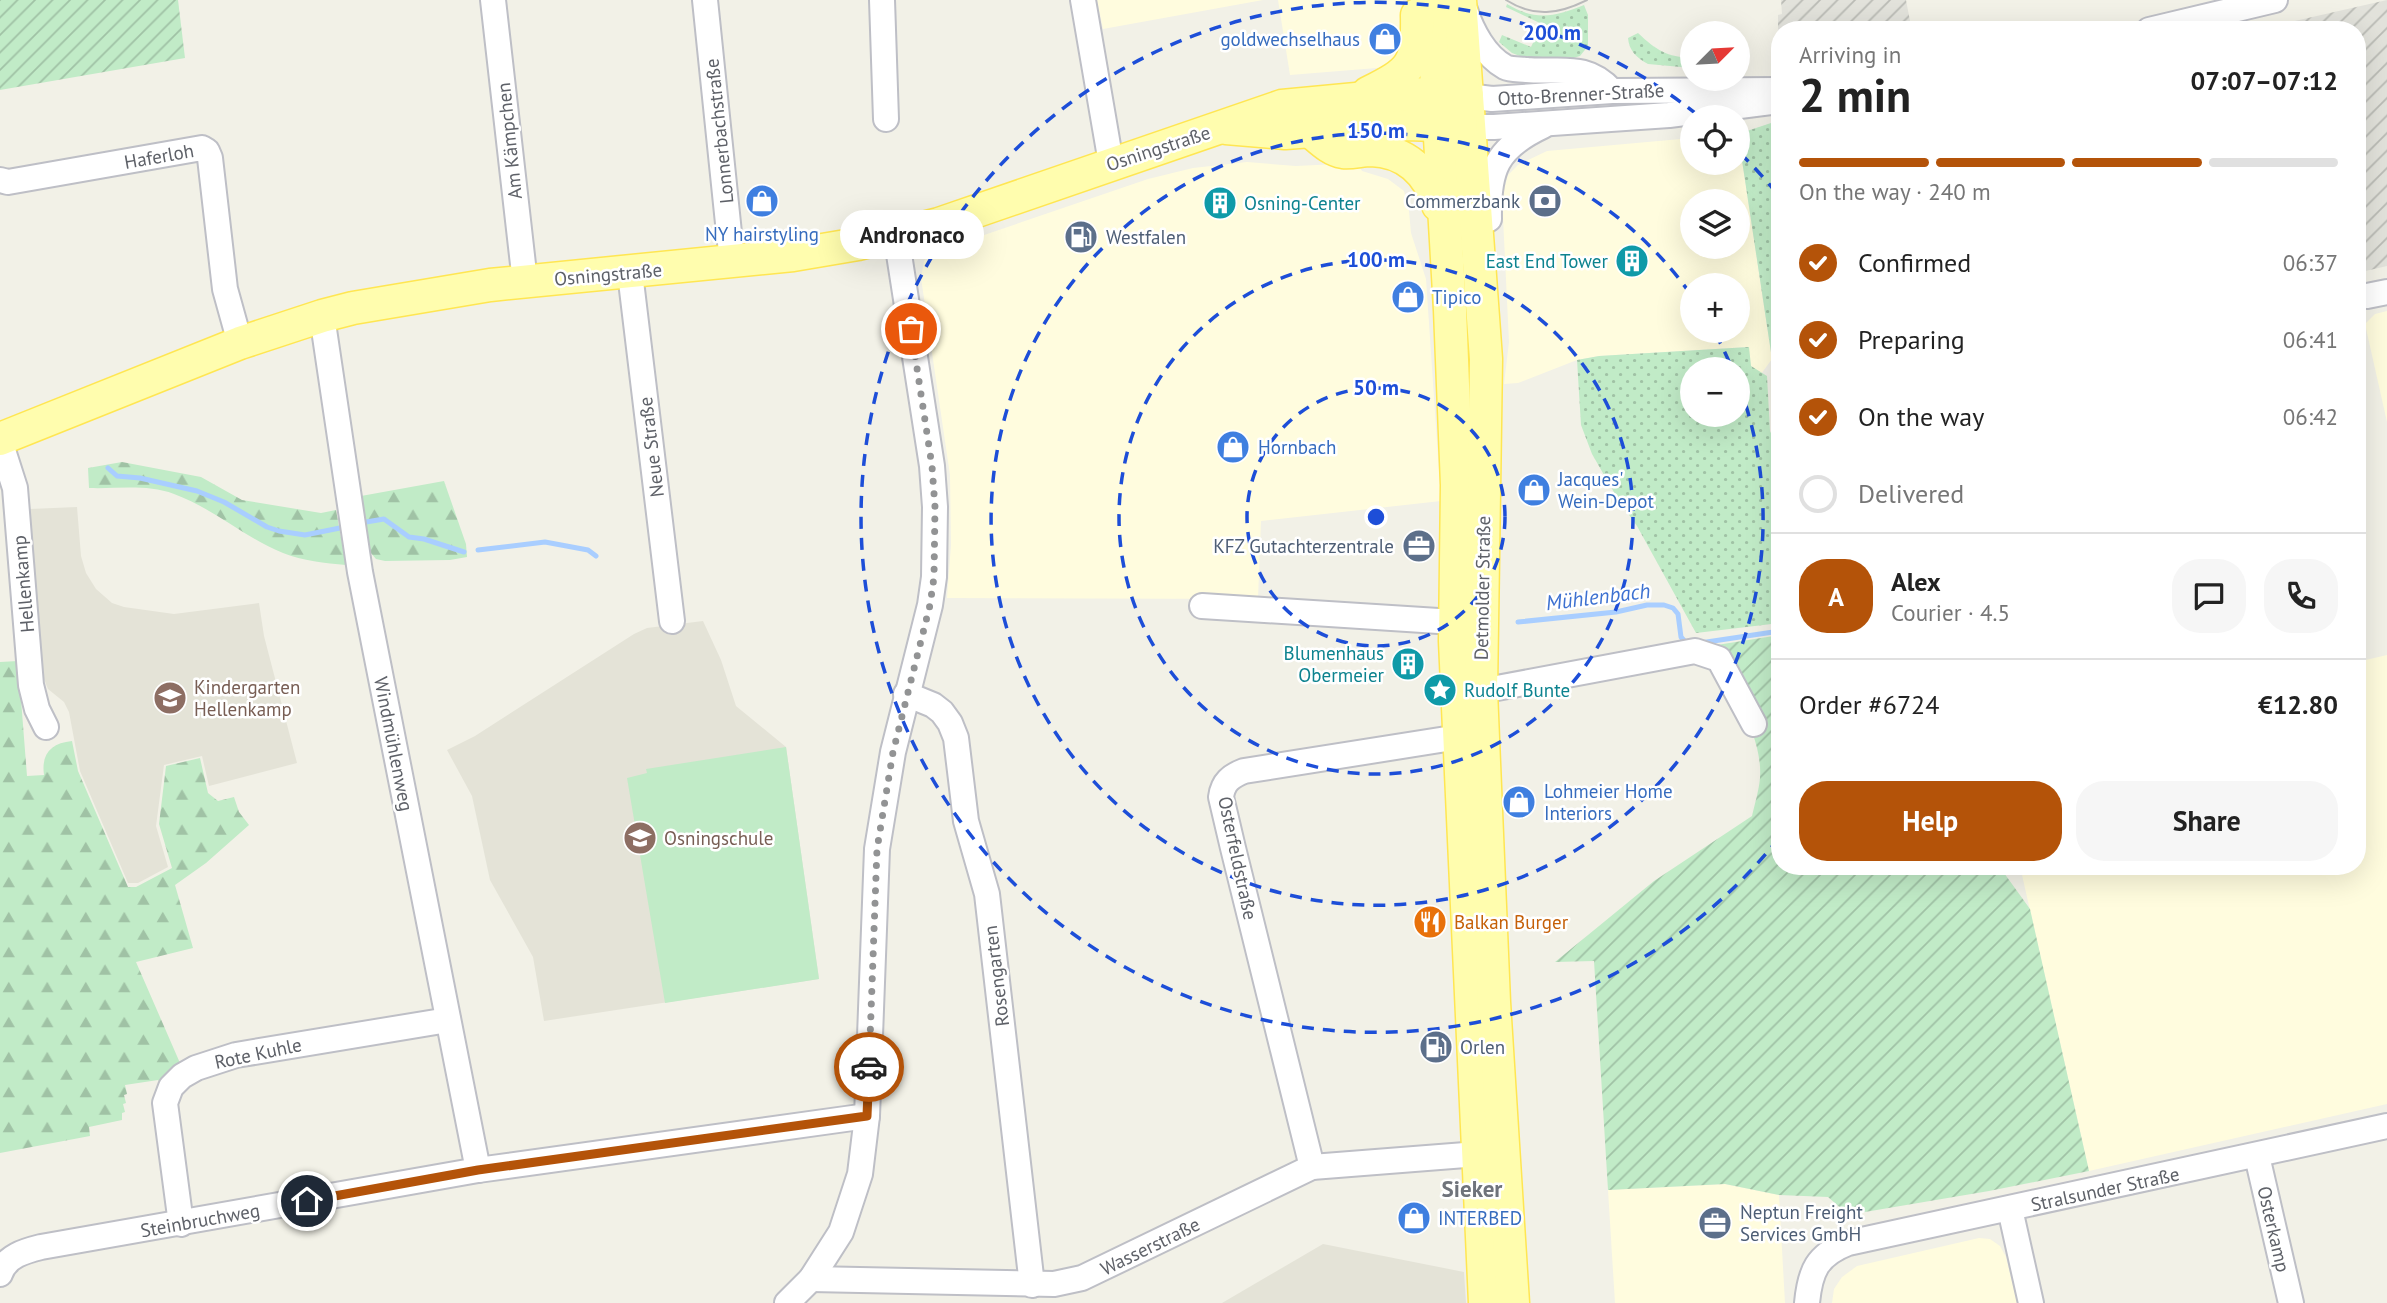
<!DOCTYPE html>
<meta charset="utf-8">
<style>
:root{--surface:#fff;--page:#f6f6f6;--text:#222;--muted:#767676;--line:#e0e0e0;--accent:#b45309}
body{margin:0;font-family:"PT Sans",sans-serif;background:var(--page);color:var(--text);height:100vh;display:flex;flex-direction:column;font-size:26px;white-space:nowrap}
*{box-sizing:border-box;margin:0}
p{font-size:23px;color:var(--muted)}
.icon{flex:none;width:38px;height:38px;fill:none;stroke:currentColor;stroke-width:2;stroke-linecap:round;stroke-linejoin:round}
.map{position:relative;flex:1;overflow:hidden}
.side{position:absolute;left:1771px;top:21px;width:595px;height:854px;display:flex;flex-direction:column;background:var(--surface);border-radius:28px;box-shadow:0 7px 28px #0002}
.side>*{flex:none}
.needle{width:46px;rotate:66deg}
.controls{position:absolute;left:1680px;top:21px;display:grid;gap:14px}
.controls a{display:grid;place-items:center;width:70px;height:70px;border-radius:50%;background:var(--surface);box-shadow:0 7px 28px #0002;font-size:35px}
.pin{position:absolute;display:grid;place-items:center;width:60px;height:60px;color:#fff;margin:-30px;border:4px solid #fff;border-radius:50%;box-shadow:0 2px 7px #0007}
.courier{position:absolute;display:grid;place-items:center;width:70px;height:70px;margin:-35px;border:5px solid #b45309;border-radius:50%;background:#fff;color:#222;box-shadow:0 2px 9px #0007}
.bubble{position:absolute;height:49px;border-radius:24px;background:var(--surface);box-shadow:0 7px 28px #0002;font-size:23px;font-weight:800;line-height:49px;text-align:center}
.head em{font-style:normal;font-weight:800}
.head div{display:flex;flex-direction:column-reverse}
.head{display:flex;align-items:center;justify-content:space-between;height:119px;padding:0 28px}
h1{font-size:46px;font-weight:800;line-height:52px}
.bar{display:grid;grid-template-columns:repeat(4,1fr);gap:10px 7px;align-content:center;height:84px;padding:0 28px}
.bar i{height:9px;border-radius:5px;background:var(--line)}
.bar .selected{background:var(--accent)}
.bar p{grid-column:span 4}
.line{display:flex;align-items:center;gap:18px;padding:0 28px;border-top:2px solid var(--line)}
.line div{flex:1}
.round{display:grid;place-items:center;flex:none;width:74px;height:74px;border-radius:28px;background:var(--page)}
ol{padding:0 28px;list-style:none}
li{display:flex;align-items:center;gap:21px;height:77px}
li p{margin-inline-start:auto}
li .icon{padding:7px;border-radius:50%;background:var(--accent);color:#fff;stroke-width:4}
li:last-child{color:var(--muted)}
li i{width:38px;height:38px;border:4px solid var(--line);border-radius:50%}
.button{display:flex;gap:14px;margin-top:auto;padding:14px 28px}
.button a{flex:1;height:80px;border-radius:28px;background:var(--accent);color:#fff;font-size:28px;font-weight:800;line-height:80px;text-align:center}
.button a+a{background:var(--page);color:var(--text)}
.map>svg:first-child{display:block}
</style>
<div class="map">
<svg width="2387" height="1303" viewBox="0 0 2387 1303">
<defs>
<pattern id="industrial-furrows" width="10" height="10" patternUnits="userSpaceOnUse" patternTransform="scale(1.75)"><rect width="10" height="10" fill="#e2e2db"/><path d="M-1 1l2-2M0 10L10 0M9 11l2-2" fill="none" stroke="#babbb5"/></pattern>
<pattern id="grass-dots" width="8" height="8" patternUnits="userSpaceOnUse" patternTransform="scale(1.75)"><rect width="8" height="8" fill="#c1ebc7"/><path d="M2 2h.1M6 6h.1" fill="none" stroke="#a0c2a5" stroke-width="1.8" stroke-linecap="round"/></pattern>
<pattern id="forest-firs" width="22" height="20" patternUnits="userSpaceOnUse" patternTransform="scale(1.75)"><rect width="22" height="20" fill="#c1ebc7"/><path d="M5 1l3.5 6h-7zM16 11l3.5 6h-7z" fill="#a0c2a5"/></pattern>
<pattern id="garden-furrows" width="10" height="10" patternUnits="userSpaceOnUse" patternTransform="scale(1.75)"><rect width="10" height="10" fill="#c1ebc7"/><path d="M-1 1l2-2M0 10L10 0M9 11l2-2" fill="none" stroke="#a0c2a5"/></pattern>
</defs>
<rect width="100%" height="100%" fill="#f2f1e7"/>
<!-- commercial -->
<g fill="#fffcde" fill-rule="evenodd">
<path d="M1097 0H1263L1103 29Z"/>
<path d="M1278 0H1403L1405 47 1389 67 1290 75Z"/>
<path d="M1738 134 1772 359 1761 374 1751 366 1748 347 1599 356 1577 360 1518 383 1504 384 1509 342 1502 197 1508 175 1518 165 1547 151 1692 138V163H1738ZM1692 201H1738V247H1692ZM1692 285H1738V331H1692Z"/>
<path d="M1247 162 1296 166 1357 163 1362 171 1388 179 1404 191 1409 211 1411 233 1426 279 1441 501 1261 521 1258 599 947 598 951 545 950 475 921 278 924 261 928 256 940 250 1148 179 1193 168Z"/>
<path d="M2387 311V422L2365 324 2375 314Z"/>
<path d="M2387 655V1104L2089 1171 2020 866H2357V662Z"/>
<path d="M1725 1184 1779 1195 1785 1303H1615L1608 1190Z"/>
<path d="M1979 1238 1990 1239 2000 1246 2006 1257 2017 1303H1832L1834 1289 1842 1277 1857 1266Z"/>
</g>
<!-- industrial -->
<g fill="url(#industrial-furrows)">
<path d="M1781 0H1906L1910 21 1874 30H1780L1778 41V15L1782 14Z"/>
<path d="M2387 0V266L2357 273V30H2255Z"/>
</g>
<!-- education -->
<g fill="#e4e3d7">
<path d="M77 507 81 556 86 573 96 589 112 603 124 607 174 614 259 603 264 636 297 763 209 786 202 756 164 765 156 826 168 867 138 883H128L80 771 69 712 64 702 48 689 42 674 30 509Z"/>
<path d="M703 621 721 660 736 706 786 747 819 979 544 1021 533 957 490 880 472 796 447 750 475 736 634 634 647 628Z"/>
<path d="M1323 1244 1464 1272 1466 1303H1222Z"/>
</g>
<!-- grass -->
<g fill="url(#grass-dots)" fill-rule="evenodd">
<path d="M1507 4C1535 21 1555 17 1584 5L1588 15V46L1580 56 1567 60 1525 58 1512 53 1499 42 1502 35 1531 47 1542 24 1506 7Z"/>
<path d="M1638 33C1656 50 1667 57 1692 58V68L1648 64C1637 58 1629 51 1628 38Z"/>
<path d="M1780 120V364L1772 359 1738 134Z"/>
<path d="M1749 347 1751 366 1767 376 1770 431 1780 453V623L1696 633 1637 526 1619 501 1592 454 1581 425 1577 360 1599 356ZM1692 369H1738V415H1692Z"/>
</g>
<!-- forest -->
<g fill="url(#forest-firs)">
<path d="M122 462 201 477 242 500 321 513 336 510 346 565C325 563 303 561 283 553 245 538 213 508 174 494 147 484 118 489 89 488L88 468Z"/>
<path d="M444 481 466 544 467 557 450 560 385 561 376 559 370 552 361 496Z"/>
<path d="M18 661 27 776 44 775C41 754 51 743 72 741L78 771 128 887H136L172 868 159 824 166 766 200 758 208 793 218 801 234 797 239 812 249 825 206 863 175 885 193 948 136 962 180 1063 160 1083 158 1080 125 1085 127 1094 124 1095 126 1103 123 1104 125 1112 122 1113V1120L89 1127 90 1136 0 1153V662Z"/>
</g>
<!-- garden -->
<g fill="url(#garden-furrows)">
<path d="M0 0H178L185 58 0 90Z"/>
<path d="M1780 635V866H1999L2030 909 2089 1171 1989 1191 1859 1213 1844 1211 1828 1197 1779 1195 1725 1184 1608 1190 1594 961 1555 962 1654 881 1752 816C1755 803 1759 790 1760 778 1763 730 1727 686 1704 647Z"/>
</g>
<!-- pitch -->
<path fill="#c1ebc7" d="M786 747 819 979 665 1003 627 778 647 773 646 769Z"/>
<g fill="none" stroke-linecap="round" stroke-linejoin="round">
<!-- stream -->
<g stroke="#a9ceff" stroke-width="5">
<path d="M108 468 117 476 140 478 197 491 224 502 267 527 279 531 305 535 340 528"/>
<path d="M366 522 384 519 409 537 424 539 464 552"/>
<path d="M478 550 545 542 588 550 596 556"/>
<path d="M1518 622 1616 612 1647 605H1664L1673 608 1678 614 1681 637 1687 644"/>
<path d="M1700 643 1780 631"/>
</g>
<defs>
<g id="minor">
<path d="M493 0 525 282"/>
<path d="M705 0 732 262"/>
<path d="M882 0 886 119"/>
<path d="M1083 0 1111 163"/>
<path d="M1465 10C1472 31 1485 56 1505 67 1511 70 1520 69 1527 70 1560 73 1586 62 1612 91"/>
<path d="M2149 30 2275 0"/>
<path d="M1467 96 1492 99 1612 91 1780 90"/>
<path d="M1469 127H1494L1669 115 1771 102"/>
<path d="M0 180 8 182 202 148 207 151 210 158 225 289 240 343"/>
<path d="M1489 219C1488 170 1496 148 1543 126"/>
<path d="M630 273 672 621"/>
<path d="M2367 296 2387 292"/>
<path d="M322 316 360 572 478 1170"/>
<path d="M0 441 15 488 31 685 37 709 46 727"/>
<path d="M1202 606 1454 622"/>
<path d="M1481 691 1695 651 1719 659 1754 724"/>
<path d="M906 694 933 705 942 712 950 723 956 738 966 821 987 894 1032 1285"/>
<path d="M2257 1156 2291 1303"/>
<path d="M1312 1167 1233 848 1221 797C1223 782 1231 776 1244 771L1459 737"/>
<path d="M2010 1209 2031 1303"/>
<path d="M181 1224 165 1103 171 1087 182 1076 196 1068 236 1055 448 1020"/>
<path d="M0 1274C6 1256 25 1251 41 1247L478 1170 867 1116"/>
<path d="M811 1279 1054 1284 1082 1278 1312 1167 1478 1154"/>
<path d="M787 1303 811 1279 841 1232 860 1174 867 1116 877 849 893 752 930 605 934 577 935 507 932 466 896 235"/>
<path d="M1807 1303C1810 1271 1817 1255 1848 1243L2387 1126"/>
</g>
<g id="major">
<path d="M1432 0 1450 310 1457 485 1455 641 1485 1303"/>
<path d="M1460 0 1486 359 1481 691 1494 1002 1513 1303"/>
<path d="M1368 93C1412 71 1418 65 1417 15"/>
<path d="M1226 128 1285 133 1408 124 1461 126"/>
<path d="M1310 131C1320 139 1330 150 1343 152 1352 153 1362 150 1371 150 1405 151 1429 172 1438 205"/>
<path d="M0 439 240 343 322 316 353 308 490 285 793 255 858 244 939 224 1282 106 1409 94 1467 96"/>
</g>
</defs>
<!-- minor casing -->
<use href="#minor" stroke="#bebfc6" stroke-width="28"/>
<!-- major casing -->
<use href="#major" stroke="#ffe652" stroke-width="35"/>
<!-- minor -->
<use href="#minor" stroke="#fff" stroke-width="24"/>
<!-- major -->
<use href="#major" stroke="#fffdae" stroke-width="32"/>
<!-- tram -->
<path stroke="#bababb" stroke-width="2" d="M1506 0C1534 18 1559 14 1587 0"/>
</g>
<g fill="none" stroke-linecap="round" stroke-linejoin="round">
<!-- done -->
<path stroke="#929394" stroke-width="7" stroke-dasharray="0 12.6" d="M869 1067 877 849 893 752 930 605 934 577 935 507 932 466 911 329"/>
<!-- route -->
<path stroke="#b45309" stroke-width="9" d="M307 1201 478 1170 867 1116 869 1067"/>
</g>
<!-- distance rings -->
<g fill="none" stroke="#1d4ed8" stroke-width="3.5" stroke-dasharray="12 9">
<circle cx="1376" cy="517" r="129"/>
<circle cx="1376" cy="517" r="257"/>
<path d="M1715 333A386 386 0 0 1 1731 366M1739 385A386 386 0 1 1 1692 296"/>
<path d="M1779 838A515 515 0 1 1 1700 117M1740 153A515 515 0 0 1 1779 196"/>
</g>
<!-- icons -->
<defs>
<symbol id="shop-disc" viewBox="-11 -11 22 22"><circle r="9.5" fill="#3f7fe0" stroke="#fff"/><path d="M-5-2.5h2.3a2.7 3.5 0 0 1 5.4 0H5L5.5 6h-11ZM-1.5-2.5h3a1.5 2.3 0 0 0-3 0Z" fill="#fff"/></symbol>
<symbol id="bank-disc" viewBox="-11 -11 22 22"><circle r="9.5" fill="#5c6f8a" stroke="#fff"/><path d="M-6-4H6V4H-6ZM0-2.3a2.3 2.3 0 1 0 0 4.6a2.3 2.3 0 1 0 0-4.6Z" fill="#fff"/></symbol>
<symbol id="building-disc" viewBox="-11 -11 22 22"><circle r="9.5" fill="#0f9aa8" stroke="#fff"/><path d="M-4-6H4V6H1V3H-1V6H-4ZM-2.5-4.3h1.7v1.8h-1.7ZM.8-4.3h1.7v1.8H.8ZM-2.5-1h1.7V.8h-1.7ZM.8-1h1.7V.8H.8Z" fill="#fff"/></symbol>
<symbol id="fuel-disc" viewBox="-11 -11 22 22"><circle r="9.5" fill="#5c6f8a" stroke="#fff"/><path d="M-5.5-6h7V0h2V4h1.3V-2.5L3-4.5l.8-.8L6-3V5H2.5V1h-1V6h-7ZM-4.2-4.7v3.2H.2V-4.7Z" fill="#fff"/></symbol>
<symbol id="office-disc" viewBox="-11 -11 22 22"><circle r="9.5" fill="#5c6f8a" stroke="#fff"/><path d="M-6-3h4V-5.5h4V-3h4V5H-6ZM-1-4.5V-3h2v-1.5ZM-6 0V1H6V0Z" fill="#fff"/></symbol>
<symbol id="sight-disc" viewBox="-11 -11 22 22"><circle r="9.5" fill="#0f9aa8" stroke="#fff"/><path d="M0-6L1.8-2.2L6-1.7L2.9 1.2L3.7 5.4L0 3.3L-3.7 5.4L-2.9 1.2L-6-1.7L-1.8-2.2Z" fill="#fff"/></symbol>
<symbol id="school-disc" viewBox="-11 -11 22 22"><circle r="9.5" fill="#8d6e63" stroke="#fff"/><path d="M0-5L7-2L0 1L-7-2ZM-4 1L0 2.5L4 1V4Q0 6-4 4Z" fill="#fff"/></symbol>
<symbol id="restaurant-disc" viewBox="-11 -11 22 22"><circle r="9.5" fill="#e8710a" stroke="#fff"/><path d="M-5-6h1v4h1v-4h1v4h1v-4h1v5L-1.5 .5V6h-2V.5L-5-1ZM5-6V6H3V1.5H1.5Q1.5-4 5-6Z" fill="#fff"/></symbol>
</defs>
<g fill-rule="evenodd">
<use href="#shop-disc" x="1366" y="20" width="38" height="38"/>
<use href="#shop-disc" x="743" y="182" width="38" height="38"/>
<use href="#bank-disc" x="1526" y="182" width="38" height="38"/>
<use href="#building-disc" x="1201" y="184" width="38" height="38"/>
<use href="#fuel-disc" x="1062" y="218" width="38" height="38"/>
<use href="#building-disc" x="1613" y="242" width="38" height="38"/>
<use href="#shop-disc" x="1389" y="278" width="38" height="38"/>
<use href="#shop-disc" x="1214" y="428" width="38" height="38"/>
<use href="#shop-disc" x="1515" y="471" width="38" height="38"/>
<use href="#office-disc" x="1400" y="527" width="38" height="38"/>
<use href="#building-disc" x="1389" y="645" width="38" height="38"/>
<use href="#sight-disc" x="1421" y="671" width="38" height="38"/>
<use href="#school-disc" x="151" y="679" width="38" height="38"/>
<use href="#shop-disc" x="1500" y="783" width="38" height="38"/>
<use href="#school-disc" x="621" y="819" width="38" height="38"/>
<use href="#restaurant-disc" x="1411" y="903" width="38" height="38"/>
<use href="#fuel-disc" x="1417" y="1028" width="38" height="38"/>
<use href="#shop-disc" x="1395" y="1199" width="38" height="38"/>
<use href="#office-disc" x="1696" y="1204" width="38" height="38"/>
</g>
<g text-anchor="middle" stroke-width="5" stroke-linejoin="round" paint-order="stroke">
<!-- shop labels -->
<g font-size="19" fill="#366cbe" stroke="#fff" text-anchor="start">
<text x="1360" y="46" text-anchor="end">goldwechselhaus</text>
<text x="762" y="241" text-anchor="middle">NY hairstyling</text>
<text x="1432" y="304">Tipico</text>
<text x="1258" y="454">Hornbach</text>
<text x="1558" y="486">Jacques'<tspan x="1558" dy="22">Wein-Depot</tspan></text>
<text x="1544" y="798">Lohmeier Home<tspan x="1544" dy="22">Interiors</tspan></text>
<text x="1438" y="1225">INTERBED</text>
</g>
<!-- street labels -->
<g font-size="19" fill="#5e6168" stroke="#fff">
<text transform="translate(1581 94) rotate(-3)" y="7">Otto-Brenner-Straße</text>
<text transform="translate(719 131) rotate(-96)" y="7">Lonnerbachstraße</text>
<text transform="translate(509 141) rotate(-96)" y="7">Am Kämpchen</text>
<text transform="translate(1158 148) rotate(-18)" y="7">Osningstraße</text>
<text transform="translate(159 156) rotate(-10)" y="7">Haferloh</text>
<text transform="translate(608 274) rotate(-5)" y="7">Osningstraße</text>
<text transform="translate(651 447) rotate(-97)" y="7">Neue Straße</text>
<text transform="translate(23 584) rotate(-95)" y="7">Hellenkamp</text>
<text transform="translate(1482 588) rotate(-89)" y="7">Detmolder Straße</text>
<text transform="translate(394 744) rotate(79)" y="7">Windmühlenweg</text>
<text transform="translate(1238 858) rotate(78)" y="7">Osterfeldstraße</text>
<text transform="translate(996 976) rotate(-97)" y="7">Rosengarten</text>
<text transform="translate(258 1053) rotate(-12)" y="7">Rote Kuhle</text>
<text transform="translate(2105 1189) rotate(-12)" y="7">Stralsunder Straße</text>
<text transform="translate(200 1220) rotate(-10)" y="7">Steinbruchweg</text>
<text transform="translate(2274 1229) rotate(77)" y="7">Osterkamp</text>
<text transform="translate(1150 1246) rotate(-26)" y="7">Wasserstraße</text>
</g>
<!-- service labels -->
<g font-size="19" fill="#4e5e75" stroke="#fff" text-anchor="start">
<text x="1520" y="208" text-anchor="end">Commerzbank</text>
<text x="1106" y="244">Westfalen</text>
<text x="1394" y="553" text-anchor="end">KFZ Gutachterzentrale</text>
<text x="1460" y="1054">Orlen</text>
<text x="1740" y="1219">Neptun Freight<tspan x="1740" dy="22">Services GmbH</tspan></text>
</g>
<!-- culture labels -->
<g font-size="19" fill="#0d838f" stroke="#fff" text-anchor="start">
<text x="1244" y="210">Osning-Center</text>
<text x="1608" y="268" text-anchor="end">East End Tower</text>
<text x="1384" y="660" text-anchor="end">Blumenhaus<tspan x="1384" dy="22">Obermeier</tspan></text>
<text x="1464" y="697">Rudolf Bunte</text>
</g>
<!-- education labels -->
<g font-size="19" fill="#785e54" stroke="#fff" text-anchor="start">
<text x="194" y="694">Kindergarten<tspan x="194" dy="22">Hellenkamp</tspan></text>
<text x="664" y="845">Osningschule</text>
</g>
<!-- food labels -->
<g font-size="19" fill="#c56008" stroke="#fff" text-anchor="start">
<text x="1454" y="929">Balkan Burger</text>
</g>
<!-- water labels -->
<g font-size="21" font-style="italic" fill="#3d71d1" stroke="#fff">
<text transform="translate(1598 597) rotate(-7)" y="7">Mühlenbach</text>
</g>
<!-- quarter labels -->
<g font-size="23" font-weight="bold" fill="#6f737b" stroke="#fff">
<text x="1472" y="1197">Sieker</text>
</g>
</g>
<circle cx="1376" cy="517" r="10" fill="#1d4ed8" stroke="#fff" stroke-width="3.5"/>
<g font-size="21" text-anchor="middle" font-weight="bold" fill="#1d4ed8" stroke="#fff" stroke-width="5" stroke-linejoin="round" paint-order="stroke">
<text x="1552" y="40">200 m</text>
<text x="1376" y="138">150 m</text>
<text x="1376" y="267">100 m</text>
<text x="1376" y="395">50 m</text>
</g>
</svg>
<div class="controls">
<a><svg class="needle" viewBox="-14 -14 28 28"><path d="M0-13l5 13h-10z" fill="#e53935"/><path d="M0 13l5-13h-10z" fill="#767676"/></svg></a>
<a><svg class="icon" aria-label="locate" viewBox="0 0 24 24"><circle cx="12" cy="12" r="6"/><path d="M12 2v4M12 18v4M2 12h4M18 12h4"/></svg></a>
<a><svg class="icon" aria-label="layers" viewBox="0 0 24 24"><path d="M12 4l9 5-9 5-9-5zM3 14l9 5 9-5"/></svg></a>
<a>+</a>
<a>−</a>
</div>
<div class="pin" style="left:911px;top:329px;background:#ea580c"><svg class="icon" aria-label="bag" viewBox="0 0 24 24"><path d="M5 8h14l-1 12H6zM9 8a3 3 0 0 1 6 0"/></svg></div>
<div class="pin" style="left:307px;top:1201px;background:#1f2937"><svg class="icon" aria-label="home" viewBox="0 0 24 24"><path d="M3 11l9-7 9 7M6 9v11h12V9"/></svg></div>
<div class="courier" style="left:869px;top:1067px"><svg class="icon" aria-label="car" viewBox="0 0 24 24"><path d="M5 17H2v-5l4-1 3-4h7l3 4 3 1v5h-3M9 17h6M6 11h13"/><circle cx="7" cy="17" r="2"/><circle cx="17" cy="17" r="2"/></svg></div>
<div class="bubble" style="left:840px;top:210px;width:144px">Andronaco</div>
<section class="side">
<div class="head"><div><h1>2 min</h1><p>Arriving in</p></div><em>07:07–07:12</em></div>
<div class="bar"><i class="selected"></i><i class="selected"></i><i class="selected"></i><i></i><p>On the way · 240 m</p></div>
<ol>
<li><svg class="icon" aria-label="check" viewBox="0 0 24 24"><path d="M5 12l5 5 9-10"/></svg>Confirmed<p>06:37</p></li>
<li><svg class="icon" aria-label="check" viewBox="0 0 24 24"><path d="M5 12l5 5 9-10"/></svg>Preparing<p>06:41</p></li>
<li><svg class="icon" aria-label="check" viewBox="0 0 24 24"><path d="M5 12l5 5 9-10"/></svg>On the way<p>06:42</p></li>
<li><i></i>Delivered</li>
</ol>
<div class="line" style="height:126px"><b class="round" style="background:var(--accent);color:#fff">A</b><div><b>Alex</b><p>Courier · 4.5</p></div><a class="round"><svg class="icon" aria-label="chat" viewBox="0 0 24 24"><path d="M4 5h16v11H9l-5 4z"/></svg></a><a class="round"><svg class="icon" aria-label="phone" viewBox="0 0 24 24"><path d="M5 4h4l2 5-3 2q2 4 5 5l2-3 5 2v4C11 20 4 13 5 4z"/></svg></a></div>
<div class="line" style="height:91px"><div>Order #6724</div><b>€12.80</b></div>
<div class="button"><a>Help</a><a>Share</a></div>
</section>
</div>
